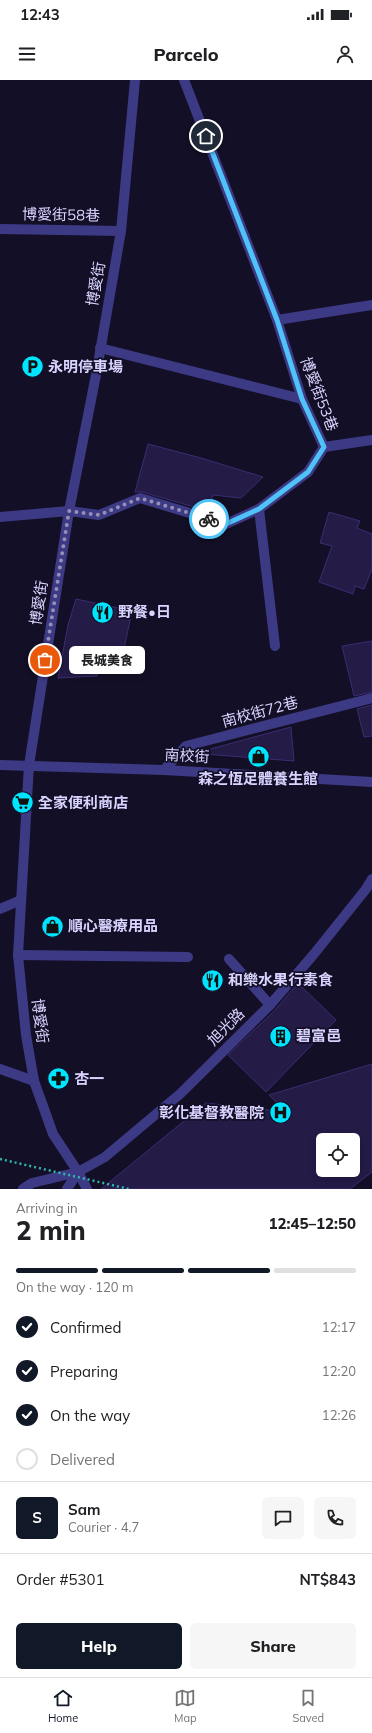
<!DOCTYPE html>
<meta charset="utf-8">
<style>
:root{--surface:#fff;--page:#f6f6f6;--text:#202124;--muted:#757577;--line:#e0e0e0;--accent:#111827}
body{margin:0;font-family:Mulish,"Noto Sans TC",sans-serif;background:var(--page);color:var(--text);height:100vh;display:flex;flex-direction:column;font-size:15px;white-space:nowrap}
*{box-sizing:border-box;margin:0}
p{font-size:13px;color:var(--muted)}
.icon{flex:none;width:22px;height:22px;fill:none;stroke:currentColor;stroke-width:2;stroke-linecap:round;stroke-linejoin:round}
.map{position:relative;height:1109px;overflow:hidden}
.side{display:flex;flex-direction:column;background:var(--surface);flex:1}
.side>*{flex:none}
.tools{position:absolute;left:316px;top:1053px;display:grid;gap:8px}
.tools a{display:grid;place-items:center;width:44px;height:44px;border-radius:6px;background:var(--surface);box-shadow:0 2px 10px #0003;font-size:20px}
.pin{position:absolute;display:grid;place-items:center;width:34px;height:34px;color:#fff;margin:-17px;border:2px solid #fff;border-radius:50%;box-shadow:0 1px 4px #0007}
.courier{position:absolute;display:grid;place-items:center;width:40px;height:40px;margin:-20px;border:3px solid #4fc3f7;border-radius:50%;background:#fff;color:#222;box-shadow:0 1px 5px #0007}
.bubble{position:absolute;height:28px;border-radius:6px;background:var(--surface);box-shadow:0 2px 10px #0003;font-size:13px;font-weight:800;line-height:28px;text-align:center}
.summary em{font-style:normal;font-weight:800}
.summary div{display:flex;flex-direction:column-reverse}
.summary{display:flex;align-items:center;justify-content:space-between;height:68px;padding:0 16px}
h1{font-size:26px;font-weight:800;line-height:30px}
.bar{display:grid;grid-template-columns:repeat(4,1fr);gap:6px 4px;align-content:center;height:48px;padding:0 16px}
.bar i{height:5px;border-radius:3px;background:var(--line)}
.bar .current{background:var(--accent)}
.bar p{grid-column:span 4}
.line{display:flex;align-items:center;gap:10px;padding:0 16px;border-top:1px solid var(--line)}
.line div{flex:1}
.round{display:grid;place-items:center;flex:none;width:42px;height:42px;border-radius:6px;background:var(--page)}
ol{padding:0 16px;list-style:none}
li{display:flex;align-items:center;gap:12px;height:44px}
li p{margin-inline-start:auto}
li .icon{padding:4px;border-radius:50%;background:var(--accent);color:#fff;stroke-width:4}
li:last-child{color:var(--muted)}
li i{width:22px;height:22px;border:2px solid var(--line);border-radius:50%}
.cta{display:flex;gap:8px;margin-top:auto;padding:8px 16px}
.cta a{flex:1;height:46px;border-radius:6px;background:var(--accent);color:#fff;font-size:16px;font-weight:800;line-height:46px;text-align:center}
.cta a+a{background:var(--page);color:var(--text)}
.status{display:flex;justify-content:space-between;align-items:center;height:28px;padding:0 20px;background:var(--surface);direction:ltr}
.status svg{height:11px;fill:currentColor}
header{display:flex;justify-content:space-between;align-items:center;height:52px;padding:0 16px;background:var(--surface);font-size:18px;font-weight:800}
.menu{display:flex;justify-content:space-around;align-items:center;height:56px;border-top:1px solid var(--line);background:var(--surface);font-size:11px;color:var(--muted)}
.menu a{display:grid;justify-items:center;gap:2px}
.menu .current{color:var(--accent)}
.map>svg:first-child{display:block}
</style>
<div class="status"><b>12:43</b><svg viewBox="0 0 49 12"><path d="M0 12V9h3v3zM5 12V6h3v6zM10 12V3h3v9zM15 12V0h3v12zM26 1h20v11H26zM47 4h2v5h-2z"/></svg></div>
<header><svg class="icon" aria-label="menu" viewBox="0 0 24 24"><path d="M4 6h16M4 12h16M4 18h16"/></svg>Parcelo<svg class="icon" aria-label="person" viewBox="0 0 24 24"><circle cx="12" cy="8" r="4"/><path d="M4 21q1-7 8-7t8 7"/></svg></header>
<div class="map">
<svg width="372" height="1109" viewBox="0 0 372 1109">
<rect width="100%" height="100%" fill="#130f26"/>
<!-- building -->
<g fill="#241b47" stroke="#3b2d73" fill-rule="evenodd">
<path d="M148 364 201 378 263 397 241 418 213 415 208 431 142 412H135Z"/>
<path d="M329 432 360 441 357 448 372 454V489L364 509 355 506 353 514 319 502 332 466 320 463Z"/>
<path d="M76 519 132 531 122 578 115 593 98 590 97 596 58 598 68 545Z"/>
<path d="M372 561V612L354 616 342 566Z"/>
<path d="M372 625V656L364 657 357 629Z"/>
<path d="M291 647 294 681 204 674 203 671Z"/>
<path d="M298 903 336 940 266 1012 228 975 275 930Z"/>
<path d="M372 984V1092L350 1109H101L206 1023 286 1032 269 1015ZM323 1060H353V1090H323Z"/>
</g>
<g fill="none" stroke-linecap="round" stroke-linejoin="round">
<!-- lane -->
<g stroke="#3d3a85" stroke-width="10">
<path d="M277 240 372 225"/>
<path d="M100 268 302 319"/>
<path d="M259 429 275 566"/>
<path d="M0 437 69 431 99 435 140 418 226 444 259 429 308 392 324 367"/>
<path d="M0 829 21 820"/>
<path d="M18 875 188 877"/>
<path d="M229 879 270 925"/>
<path d="M0 989 34 1001"/>
<path d="M78 1092 87 1109"/>
</g>
<!-- street -->
<g stroke="#3d3a85" stroke-width="10">
<path d="M184 0 277 240 302 319 324 367 372 360"/>
<path d="M0 149 121 151"/>
<path d="M0 685 164 690 372 702"/>
<path d="M164 690 186 666 372 618"/>
<path d="M78 1092 53 1054 34 1001 26 955 18 875 29 685 69 431 96 295 121 151 135 0"/>
<path d="M23 1109 32 1103 78 1092 105 1077 180 1014 270 925 314 874 366 809 372 799"/>
<path d="M67 1109 78 1092"/>
</g>
<!-- path-bridge -->
<path stroke="#2fb8b0" stroke-width="2.5" stroke-dasharray="2 3" stroke-linecap="butt" d="M0 1079 129 1109"/>
</g>
<g fill="none" stroke-linecap="round" stroke-linejoin="round">
<!-- done -->
<path stroke="#948fb3" stroke-width="4" stroke-dasharray="0 7.2" d="M45 580 69 431 99 435 140 418 209 439"/>
<!-- route -->
<path stroke="#4fc3f7" stroke-width="5" d="M206 56 277 240 302 319 324 367 308 392 259 429 226 444 209 439"/>
</g>
<!-- icons -->
<defs>
<symbol id="parking-disc" viewBox="-11 -11 22 22"><circle r="9.5" fill="#00e5ff" stroke="#130f26"/><path d="M-3.5-5.5H1a3.5 3.5 0 0 1 0 7H-1V5.5H-3.5ZM-1-3.4V-.6H.8a1.4 1.4 0 0 0 0-2.8Z" fill="#111"/></symbol>
<symbol id="restaurant-disc" viewBox="-11 -11 22 22"><circle r="9.5" fill="#00e5ff" stroke="#130f26"/><path d="M-5-6h1v4h1v-4h1v4h1v-4h1v5L-1.5 .5V6h-2V.5L-5-1ZM5-6V6H3V1.5H1.5Q1.5-4 5-6Z" fill="#111"/></symbol>
<symbol id="shop-disc" viewBox="-11 -11 22 22"><circle r="9.5" fill="#00e5ff" stroke="#130f26"/><path d="M-5-2.5h2.3a2.7 3.5 0 0 1 5.4 0H5L5.5 6h-11ZM-1.5-2.5h3a1.5 2.3 0 0 0-3 0Z" fill="#111"/></symbol>
<symbol id="supermarket-disc" viewBox="-11 -11 22 22"><circle r="9.5" fill="#00e5ff" stroke="#130f26"/><path d="M-6-5.5h2.5l.6 2H6L4.5 2H-2.5L-4.4-4H-6ZM-1.5 3.2a1.3 1.3 0 1 0 .1 0ZM3 3.2a1.3 1.3 0 1 0 .1 0Z" fill="#111"/></symbol>
<symbol id="building-disc" viewBox="-11 -11 22 22"><circle r="9.5" fill="#00e5ff" stroke="#130f26"/><path d="M-4-6H4V6H1V3H-1V6H-4ZM-2.5-4.3h1.7v1.8h-1.7ZM.8-4.3h1.7v1.8H.8ZM-2.5-1h1.7V.8h-1.7ZM.8-1h1.7V.8H.8Z" fill="#111"/></symbol>
<symbol id="pharmacy-disc" viewBox="-11 -11 22 22"><circle r="9.5" fill="#00e5ff" stroke="#130f26"/><path d="M-2-6h4v4h4v4h-4v4h-4v-4h-4v-4h4Z" fill="#111"/></symbol>
<symbol id="hospital-disc" viewBox="-11 -11 22 22"><circle r="9.5" fill="#00e5ff" stroke="#130f26"/><path d="M-5-5h3v3.5h4V-5h3V5h-3V1.5h-4V5h-3Z" fill="#111"/></symbol>
</defs>
<g fill-rule="evenodd">
<use href="#parking-disc" x="20" y="274" width="25" height="25"/>
<use href="#restaurant-disc" x="90" y="520" width="25" height="25"/>
<use href="#shop-disc" x="246" y="664" width="25" height="25"/>
<use href="#supermarket-disc" x="10" y="710" width="25" height="25"/>
<use href="#shop-disc" x="40" y="834" width="25" height="25"/>
<use href="#restaurant-disc" x="200" y="888" width="25" height="25"/>
<use href="#building-disc" x="268" y="944" width="25" height="25"/>
<use href="#pharmacy-disc" x="46" y="986" width="25" height="25"/>
<use href="#hospital-disc" x="268" y="1020" width="25" height="25"/>
</g>
<g text-anchor="middle" stroke-width="3.5" stroke-linejoin="round" paint-order="stroke">
<!-- street labels -->
<g font-size="15" fill="#d9d4ff" stroke="#130f26">
<text transform="translate(61 135) rotate(1)" y="5">博愛街58巷</text>
<text transform="translate(96 204) rotate(-80)" y="5">博愛街</text>
<text transform="translate(319 314) rotate(69)" y="5">博愛街53巷</text>
<text transform="translate(39 523) rotate(-81)" y="5">博愛街</text>
<text transform="translate(260 632) rotate(-15)" y="5">南校街72巷</text>
<text transform="translate(187 676) rotate(3)" y="5">南校街</text>
<text transform="translate(40 941) rotate(83)" y="5">博愛街</text>
<text transform="translate(226 947) rotate(-45)" y="5">旭光路</text>
</g>
<!-- poi labels -->
<g font-size="15" font-weight="bold" fill="#d9d4ff" stroke="#130f26" text-anchor="start">
<text x="48" y="292">永明停車場</text>
<text x="118" y="537">野餐•日</text>
<text x="258" y="704" text-anchor="middle">森之恆足體養生館</text>
<text x="38" y="728">全家便利商店</text>
<text x="68" y="851">順心醫療用品</text>
<text x="228" y="905">和樂水果行素食</text>
<text x="296" y="961">碧富邑</text>
<text x="74" y="1004">杏一</text>
<text x="264" y="1038" text-anchor="end">彰化基督教醫院</text>
</g>
</g>
</svg>
<div class="tools">
<a><svg class="icon" aria-label="locate" viewBox="0 0 24 24"><circle cx="12" cy="12" r="6"/><path d="M12 2v4M12 18v4M2 12h4M18 12h4"/></svg></a>
</div>
<div class="pin" style="left:45px;top:580px;background:#ea580c"><svg class="icon" aria-label="bag" viewBox="0 0 24 24"><path d="M5 8h14l-1 12H6zM9 8a3 3 0 0 1 6 0"/></svg></div>
<div class="pin" style="left:206px;top:56px;background:#1f2937"><svg class="icon" aria-label="home" viewBox="0 0 24 24"><path d="M3 11l9-7 9 7M6 9v11h12V9"/></svg></div>
<div class="courier" style="left:209px;top:439px"><svg class="icon" aria-label="bike" viewBox="0 0 24 24"><circle cx="6" cy="16" r="4"/><circle cx="18" cy="16" r="4"/><path d="M6 16l4-8h5l3 8M10 8l3 8H6M13 5h3"/></svg></div>
<div class="bubble" style="left:69px;top:566px;width:76px">長城美食</div>
</div>
<section class="side">
<div class="summary"><div><h1>2 min</h1><p>Arriving in</p></div><em>12:45–12:50</em></div>
<div class="bar"><i class="current"></i><i class="current"></i><i class="current"></i><i></i><p>On the way · 120 m</p></div>
<ol>
<li><svg class="icon" aria-label="check" viewBox="0 0 24 24"><path d="M5 12l5 5 9-10"/></svg>Confirmed<p>12:17</p></li>
<li><svg class="icon" aria-label="check" viewBox="0 0 24 24"><path d="M5 12l5 5 9-10"/></svg>Preparing<p>12:20</p></li>
<li><svg class="icon" aria-label="check" viewBox="0 0 24 24"><path d="M5 12l5 5 9-10"/></svg>On the way<p>12:26</p></li>
<li><i></i>Delivered</li>
</ol>
<div class="line" style="height:72px"><b class="round" style="background:var(--accent);color:#fff">S</b><div><b>Sam</b><p>Courier · 4.7</p></div><a class="round"><svg class="icon" aria-label="chat" viewBox="0 0 24 24"><path d="M4 5h16v11H9l-5 4z"/></svg></a><a class="round"><svg class="icon" aria-label="phone" viewBox="0 0 24 24"><path d="M5 4h4l2 5-3 2q2 4 5 5l2-3 5 2v4C11 20 4 13 5 4z"/></svg></a></div>
<div class="line" style="height:52px"><div>Order #5301</div><b>NT$843</b></div>
<div class="cta"><a>Help</a><a>Share</a></div>
</section>
<nav class="menu">
<a class="current"><svg class="icon" aria-label="home" viewBox="0 0 24 24"><path d="M3 11l9-7 9 7M6 9v11h12V9"/></svg>Home</a>
<a><svg class="icon" aria-label="map" viewBox="0 0 24 24"><path d="M3 6l6-2 6 2 6-2v14l-6 2-6-2-6 2zM9 4v14M15 6v14"/></svg>Map</a>
<a><svg class="icon" aria-label="saved" viewBox="0 0 24 24"><path d="M7 4h10v16l-5-4-5 4z"/></svg>Saved</a>
</nav>
